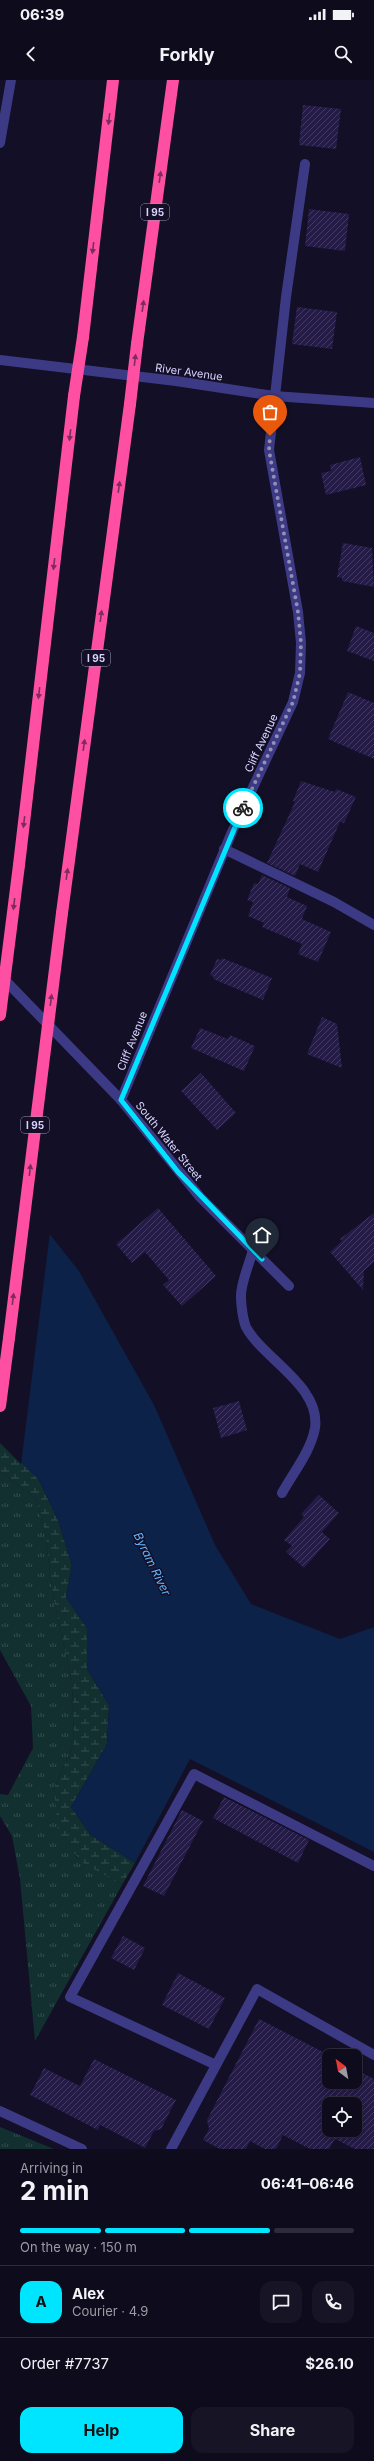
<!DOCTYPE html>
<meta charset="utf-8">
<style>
:root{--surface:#0e0b1c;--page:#171425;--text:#f1f3f6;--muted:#9b9ba3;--line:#2e2b3b;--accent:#00e5ff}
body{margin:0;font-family:Inter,sans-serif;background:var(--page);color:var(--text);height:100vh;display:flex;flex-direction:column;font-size:15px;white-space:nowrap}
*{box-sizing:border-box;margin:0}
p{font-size:13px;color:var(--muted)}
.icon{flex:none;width:22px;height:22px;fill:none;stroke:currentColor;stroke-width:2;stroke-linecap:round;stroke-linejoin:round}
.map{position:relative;height:2069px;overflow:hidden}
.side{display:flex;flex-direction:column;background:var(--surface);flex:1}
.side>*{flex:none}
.needle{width:26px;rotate:328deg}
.tools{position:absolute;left:322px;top:1969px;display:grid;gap:8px}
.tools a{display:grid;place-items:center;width:40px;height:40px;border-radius:8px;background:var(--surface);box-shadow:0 2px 6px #0003,0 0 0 1px var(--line);font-size:20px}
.pin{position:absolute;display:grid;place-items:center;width:34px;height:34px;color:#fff;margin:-41px -17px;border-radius:50% 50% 50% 0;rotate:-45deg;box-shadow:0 0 4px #0007}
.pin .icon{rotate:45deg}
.courier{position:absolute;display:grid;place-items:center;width:40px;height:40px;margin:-20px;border:3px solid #00e5ff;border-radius:50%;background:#fff;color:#222;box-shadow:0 1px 5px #0007}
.head em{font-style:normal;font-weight:700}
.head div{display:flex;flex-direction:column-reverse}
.head{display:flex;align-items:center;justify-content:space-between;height:68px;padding:0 20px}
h1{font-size:26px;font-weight:700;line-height:30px}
.bar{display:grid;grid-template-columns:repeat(4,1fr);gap:6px 4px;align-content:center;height:48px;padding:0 20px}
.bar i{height:5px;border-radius:3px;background:var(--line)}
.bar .selected{background:var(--accent)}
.bar p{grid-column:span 4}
.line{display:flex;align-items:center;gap:10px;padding:0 20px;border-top:1px solid var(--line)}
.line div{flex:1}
.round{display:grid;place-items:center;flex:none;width:42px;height:42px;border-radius:12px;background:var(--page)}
.button{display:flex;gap:8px;margin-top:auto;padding:8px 20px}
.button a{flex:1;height:46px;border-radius:12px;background:var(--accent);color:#111;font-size:16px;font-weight:700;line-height:46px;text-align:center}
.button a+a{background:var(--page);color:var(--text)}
.status{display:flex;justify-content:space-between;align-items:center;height:28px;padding:0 20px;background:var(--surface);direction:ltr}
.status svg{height:11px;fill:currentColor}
header{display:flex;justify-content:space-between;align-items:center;height:52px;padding:0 20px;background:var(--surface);font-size:18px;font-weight:700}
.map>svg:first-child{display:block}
</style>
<div class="status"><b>06:39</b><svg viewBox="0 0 49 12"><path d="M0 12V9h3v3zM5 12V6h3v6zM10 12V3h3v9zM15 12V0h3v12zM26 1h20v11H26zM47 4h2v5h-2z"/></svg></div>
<header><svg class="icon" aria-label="back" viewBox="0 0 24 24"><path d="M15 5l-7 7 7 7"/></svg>Forkly<svg class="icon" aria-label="search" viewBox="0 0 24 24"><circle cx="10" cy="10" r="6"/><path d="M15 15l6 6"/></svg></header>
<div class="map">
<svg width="374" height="2069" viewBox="0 0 374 2069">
<defs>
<pattern id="grass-tufts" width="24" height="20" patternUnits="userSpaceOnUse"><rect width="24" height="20" fill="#12302f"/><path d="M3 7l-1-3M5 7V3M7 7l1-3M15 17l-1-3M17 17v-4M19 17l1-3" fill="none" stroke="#344d4e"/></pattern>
<pattern id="wetland-marsh" width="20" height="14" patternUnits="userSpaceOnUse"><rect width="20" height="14" fill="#12302f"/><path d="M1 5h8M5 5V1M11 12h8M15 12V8" fill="none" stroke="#344d4e"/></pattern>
<pattern id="building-hatch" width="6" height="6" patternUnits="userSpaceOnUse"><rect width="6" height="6" fill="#241b47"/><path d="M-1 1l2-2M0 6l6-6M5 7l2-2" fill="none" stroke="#433b63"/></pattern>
</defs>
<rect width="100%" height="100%" fill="#130f26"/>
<!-- grass -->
<g fill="url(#grass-tufts)">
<path d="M0 1391 36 1419 45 1452 53 1516 72 1602 74 1663 54 1709 76 1777 122 1805 35 1961 20 1799 12 1756 0 1736V1714L8 1715 33 1668 31 1626 0 1570Z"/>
<path d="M0 2047 54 2069H0Z"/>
</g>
<!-- wetland -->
<path fill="url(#wetland-marsh)" d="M0 1360 39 1400 58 1440 72 1485 66 1517 87 1548V1589L109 1625 107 1664 71 1727 91 1755 135 1783 122 1805 80 1781 58 1751 54 1709 74 1663 72 1602 53 1516 45 1452 36 1419 0 1391Z"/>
<!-- water -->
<path fill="#0c2248" d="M0 1092 79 1191 154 1325 215 1465 251 1524 340 1559 374 1547V1772L190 1679 135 1783 91 1755 71 1727 107 1664 109 1625 87 1589V1548L66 1517 72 1485 58 1440 39 1400 0 1360Z"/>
<!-- pier -->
<path fill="#130f26" d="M0 1090 50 1152 21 1384 0 1363Z"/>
<!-- building -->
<g fill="url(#building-hatch)" fill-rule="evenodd">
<path d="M303 25 341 29 336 69 299 65Z"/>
<path d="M309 129 349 134 345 171 305 166Z"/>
<path d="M297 227 337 232 332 269 292 264Z"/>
<path d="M360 377 366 405 326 415 321 393 331 391 330 385Z"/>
<path d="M343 463 372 468 374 507 342 501V498L337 497Z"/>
<path d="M356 546 374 553V581L347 571Z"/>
<path d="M348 612 374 623V679L328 659Z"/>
<path d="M301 701 335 712 336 709 356 717 344 743 340 742 318 792 300 784 295 796 267 783 295 722 293 721Z"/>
<path d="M262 795 290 808 287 817 307 826 302 839 331 852 318 882 298 874 302 864 262 847 264 843 248 836 253 822 247 820 254 803 258 804Z"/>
<path d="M222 878 272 898 263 920 213 899 214 897 210 895 217 879 221 880Z"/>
<path d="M322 937 337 944 342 988 307 974Z"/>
<path d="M200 948 228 959 230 955 255 966 244 991 191 968Z"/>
<path d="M201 993 236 1033 217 1050 181 1011Z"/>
<path d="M158 1128 216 1196 182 1226 163 1205 169 1200 145 1172 132 1183 116 1164Z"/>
<path d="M374 1133V1182L364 1191 363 1210 330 1172 342 1161 340 1159Z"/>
<path d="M239 1321 247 1350 221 1358 213 1328Z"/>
<path d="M319 1415 339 1433 322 1452 330 1459 304 1488 286 1472 292 1466 284 1460 304 1437 301 1434Z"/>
<path d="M224 1717 309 1760 298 1783 213 1738Z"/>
<path d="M182 1730 203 1741 164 1816 143 1806Z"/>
<path d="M123 1856 145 1868 134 1890 111 1878Z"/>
<path d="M178 1893 225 1918 209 1949 162 1925Z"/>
<path d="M259 1939 331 1976 329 2002H355V1989L374 1999V2069H355L335 2059 329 2069H310L283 2055 276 2069H265L250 2061 246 2069H220L203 2060 209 2049 207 2040ZM329 2024H355V2050H329Z"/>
<path d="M94 1979 176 2020 161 2049 154 2051 145 2068 100 2045 98 2050 30 2015 44 1988 80 2006Z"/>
</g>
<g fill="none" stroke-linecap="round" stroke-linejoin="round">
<!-- minor -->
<g stroke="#3d3a85" stroke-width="10">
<path d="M0 63 11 0"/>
<path d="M0 280 176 301 274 316 374 323"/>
<path d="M224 769 334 822 374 845"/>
<path d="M1 896 121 1020 200 1117 289 1206"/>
<path d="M121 1020 232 752 293 622 300 593 301 563 298 532 269 370 286 217 305 84"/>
<path d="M253 1170C250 1182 240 1205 241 1217 241 1225 243 1240 246 1247 263 1279 321 1306 315 1348 311 1371 293 1393 282 1413"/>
<path d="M216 1985 70 1917 194 1694 374 1786"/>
<path d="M0 2031 82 2069"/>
<path d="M171 2069 257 1909 374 1975"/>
</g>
<!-- highway -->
<g stroke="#ff4fa3" stroke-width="12">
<path d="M83 257 113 0"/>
<path d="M137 264 173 0"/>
<path d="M19 785 74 316"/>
<path d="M62 833 130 324"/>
<path d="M0 1326 9 1258"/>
</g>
<!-- highway-bridge -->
<g stroke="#ff4fa3" stroke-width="12">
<path d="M74 316 83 257"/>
<path d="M130 324 137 264"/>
<path d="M0 935 19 785"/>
<path d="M9 1258 62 833"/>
</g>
</g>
<!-- one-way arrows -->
<defs><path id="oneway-solid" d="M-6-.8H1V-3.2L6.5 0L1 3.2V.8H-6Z"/></defs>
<g fill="#7d2c5e">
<use href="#oneway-solid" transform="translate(109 39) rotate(97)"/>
<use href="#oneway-solid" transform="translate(160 97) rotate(-82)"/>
<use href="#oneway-solid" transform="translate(93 168) rotate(97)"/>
<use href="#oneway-solid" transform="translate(143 226) rotate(-82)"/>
<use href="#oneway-solid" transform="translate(135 280) rotate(-83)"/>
<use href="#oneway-solid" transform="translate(70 355) rotate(97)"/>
<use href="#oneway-solid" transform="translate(119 407) rotate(-82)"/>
<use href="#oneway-solid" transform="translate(54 484) rotate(97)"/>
<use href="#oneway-solid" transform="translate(101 536) rotate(-82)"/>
<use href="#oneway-solid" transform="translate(39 613) rotate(97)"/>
<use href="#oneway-solid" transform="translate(84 665) rotate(-82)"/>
<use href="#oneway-solid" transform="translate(24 742) rotate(97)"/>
<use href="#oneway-solid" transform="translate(67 794) rotate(-82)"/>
<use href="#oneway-solid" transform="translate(14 824) rotate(97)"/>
<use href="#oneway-solid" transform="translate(51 920) rotate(-83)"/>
<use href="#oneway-solid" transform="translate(30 1090) rotate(-83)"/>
<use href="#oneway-solid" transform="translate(13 1219) rotate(-83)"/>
</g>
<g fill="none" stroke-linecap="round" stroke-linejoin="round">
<!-- done -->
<path stroke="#948fb3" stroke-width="4" stroke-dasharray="0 7.2" d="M243 728 293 622 300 593 301 563 298 532 269 370 270 356"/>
<!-- route -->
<path stroke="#00e5ff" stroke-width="5" d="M243 728 121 1020 178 1092 262 1179"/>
</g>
<g text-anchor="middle" stroke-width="3" stroke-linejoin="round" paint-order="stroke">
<!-- shield labels -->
<g fill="#130f26" stroke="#9e99be" stroke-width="1">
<rect x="141" y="124" width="28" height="16" rx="3"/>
<rect x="82" y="570" width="28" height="16" rx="3"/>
<rect x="21" y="1037" width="28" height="16" rx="3"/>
</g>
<g font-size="10" font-weight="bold" fill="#d9d4ff">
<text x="155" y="136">I 95</text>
<text x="96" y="582">I 95</text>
<text x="35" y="1049">I 95</text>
</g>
<!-- street labels -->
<g font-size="11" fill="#d9d4ff" stroke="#130f26">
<text transform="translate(189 292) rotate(8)" y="4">River Avenue</text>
<text transform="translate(261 663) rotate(-65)" y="4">Cliff Avenue</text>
<text transform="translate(132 961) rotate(-68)" y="4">Cliff Avenue</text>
<text transform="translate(169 1061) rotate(51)" y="4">South Water Street</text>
</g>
<!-- water labels -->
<g font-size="12" font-style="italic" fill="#62b6ff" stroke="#130f26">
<text transform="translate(152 1484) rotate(64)" y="4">Byram River</text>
</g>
</g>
</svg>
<div class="tools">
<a><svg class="needle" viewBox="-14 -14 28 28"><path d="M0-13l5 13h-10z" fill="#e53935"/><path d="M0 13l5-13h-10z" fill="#9b9ba3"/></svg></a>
<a><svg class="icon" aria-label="locate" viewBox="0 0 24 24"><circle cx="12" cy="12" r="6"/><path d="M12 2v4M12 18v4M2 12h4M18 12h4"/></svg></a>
</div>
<div class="pin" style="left:270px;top:356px;background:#ea580c"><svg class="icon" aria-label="bag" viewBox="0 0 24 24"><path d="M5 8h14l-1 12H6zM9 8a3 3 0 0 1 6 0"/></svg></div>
<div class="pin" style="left:262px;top:1179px;background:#1f2937"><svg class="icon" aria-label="home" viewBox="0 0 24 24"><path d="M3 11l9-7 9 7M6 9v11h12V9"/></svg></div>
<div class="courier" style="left:243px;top:728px"><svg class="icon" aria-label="bike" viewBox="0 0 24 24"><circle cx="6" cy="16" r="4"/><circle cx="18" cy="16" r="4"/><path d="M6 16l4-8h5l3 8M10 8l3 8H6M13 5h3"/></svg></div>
</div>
<section class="side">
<div class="head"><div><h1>2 min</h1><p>Arriving in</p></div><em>06:41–06:46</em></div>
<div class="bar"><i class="selected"></i><i class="selected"></i><i class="selected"></i><i></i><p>On the way · 150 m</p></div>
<div class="line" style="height:72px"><b class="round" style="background:var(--accent);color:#111">A</b><div><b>Alex</b><p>Courier · 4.9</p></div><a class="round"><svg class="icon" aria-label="chat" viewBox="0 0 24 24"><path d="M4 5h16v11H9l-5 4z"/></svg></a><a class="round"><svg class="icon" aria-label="phone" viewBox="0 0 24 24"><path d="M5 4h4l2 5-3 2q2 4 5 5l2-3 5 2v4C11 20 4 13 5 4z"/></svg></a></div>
<div class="line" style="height:52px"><div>Order #7737</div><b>$26.10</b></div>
<div class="button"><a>Help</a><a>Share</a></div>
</section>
